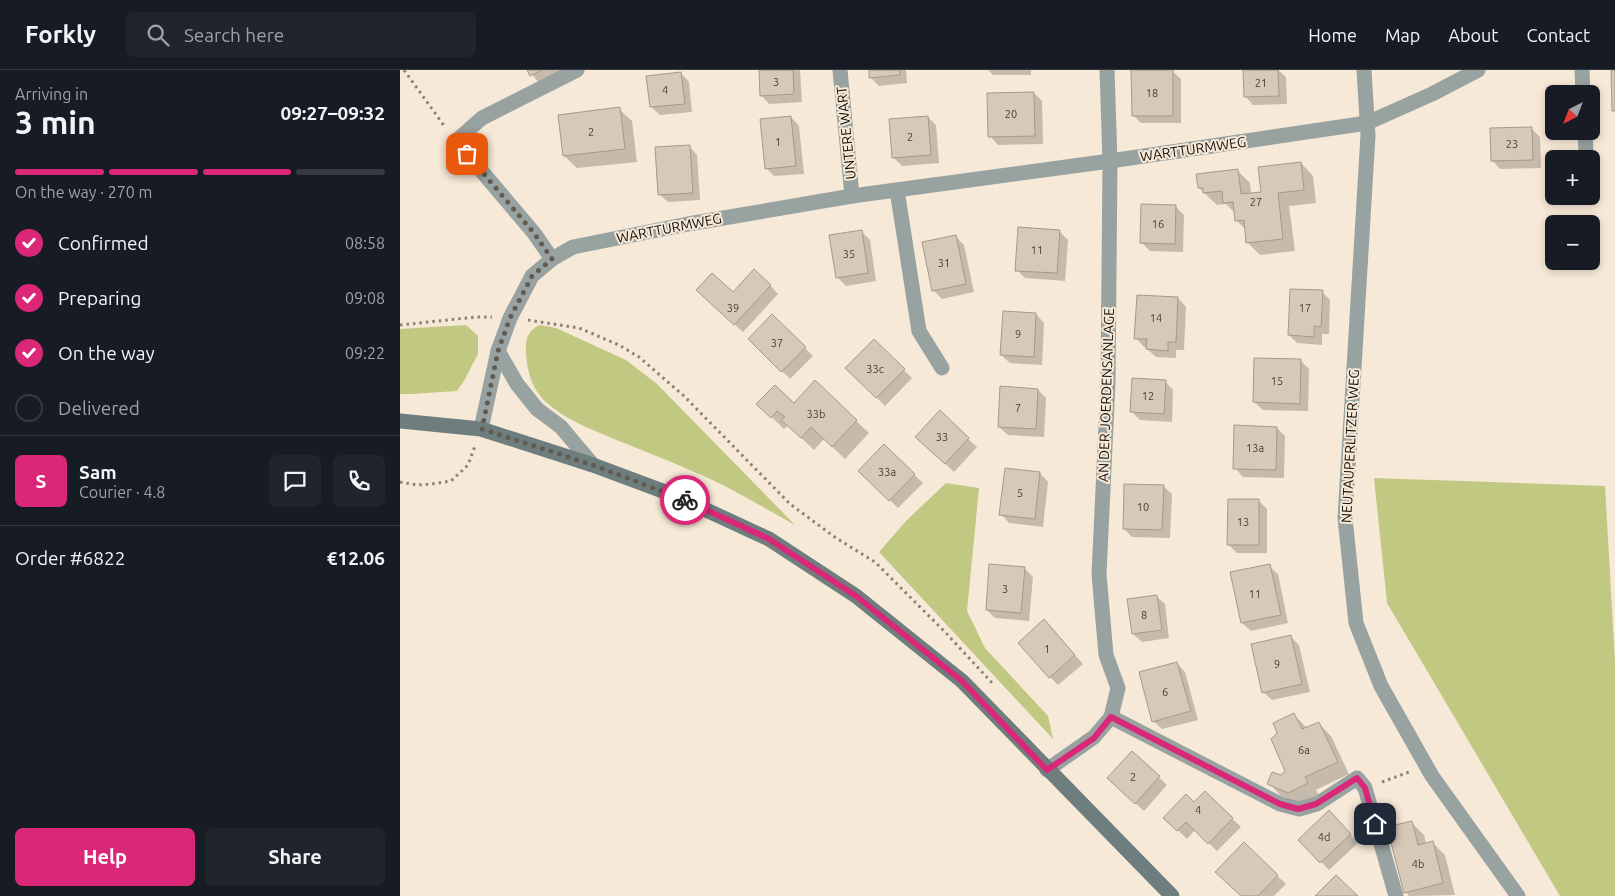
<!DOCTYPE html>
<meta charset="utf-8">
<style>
:root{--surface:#171b24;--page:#20242c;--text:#f1f3f6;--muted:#9ea1a6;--line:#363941;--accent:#db2777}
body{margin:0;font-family:Ubuntu,sans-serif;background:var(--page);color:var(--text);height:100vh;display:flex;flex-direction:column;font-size:19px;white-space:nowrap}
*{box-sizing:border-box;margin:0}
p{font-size:16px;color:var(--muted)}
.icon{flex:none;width:28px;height:28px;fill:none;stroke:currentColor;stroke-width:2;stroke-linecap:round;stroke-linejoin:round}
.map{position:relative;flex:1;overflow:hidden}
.sheet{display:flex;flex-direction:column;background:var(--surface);width:400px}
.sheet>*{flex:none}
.needle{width:32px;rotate:222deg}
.buttons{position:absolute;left:1145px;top:15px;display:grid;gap:10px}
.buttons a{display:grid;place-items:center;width:55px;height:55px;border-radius:8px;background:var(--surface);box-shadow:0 2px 8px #0003;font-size:25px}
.pin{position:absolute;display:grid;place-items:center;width:42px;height:42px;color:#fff;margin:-21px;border-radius:10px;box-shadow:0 2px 8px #0006}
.courier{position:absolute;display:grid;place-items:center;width:50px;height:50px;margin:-25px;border:4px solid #db2777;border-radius:50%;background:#fff;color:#222;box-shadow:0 1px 6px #0007}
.headline em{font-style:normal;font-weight:600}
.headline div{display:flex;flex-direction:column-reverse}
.headline{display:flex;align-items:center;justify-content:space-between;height:85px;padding:0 15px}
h1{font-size:32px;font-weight:600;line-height:38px}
.bar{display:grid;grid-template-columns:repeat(4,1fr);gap:8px 5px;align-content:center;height:60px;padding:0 15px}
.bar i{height:6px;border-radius:4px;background:var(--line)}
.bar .selected{background:var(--accent)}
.bar p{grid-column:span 4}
.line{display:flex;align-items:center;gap:12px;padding:0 15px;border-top:1px solid var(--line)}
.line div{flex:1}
.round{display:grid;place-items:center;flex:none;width:52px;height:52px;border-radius:8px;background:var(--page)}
ol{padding:0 15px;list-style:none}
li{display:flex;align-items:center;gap:15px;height:55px}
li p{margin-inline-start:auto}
li .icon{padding:5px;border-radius:50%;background:var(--accent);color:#fff;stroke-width:4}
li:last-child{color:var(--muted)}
li i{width:28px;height:28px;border:2px solid var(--line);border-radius:50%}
.primary-button{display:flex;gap:10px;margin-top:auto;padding:10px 15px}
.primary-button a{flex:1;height:58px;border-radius:8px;background:var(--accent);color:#fff;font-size:20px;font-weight:600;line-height:58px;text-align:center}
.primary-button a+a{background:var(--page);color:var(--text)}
header{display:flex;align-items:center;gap:30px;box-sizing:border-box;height:70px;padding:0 25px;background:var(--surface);border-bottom:1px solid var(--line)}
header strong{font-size:24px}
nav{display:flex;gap:28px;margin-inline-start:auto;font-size:18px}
.search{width:350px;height:45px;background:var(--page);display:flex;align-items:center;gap:12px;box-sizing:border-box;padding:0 18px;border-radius:8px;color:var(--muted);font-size:19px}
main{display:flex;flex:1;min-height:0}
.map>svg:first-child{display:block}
</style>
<header>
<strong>Forkly</strong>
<div class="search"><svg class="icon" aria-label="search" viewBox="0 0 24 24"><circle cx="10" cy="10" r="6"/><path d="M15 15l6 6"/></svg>Search here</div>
<nav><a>Home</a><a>Map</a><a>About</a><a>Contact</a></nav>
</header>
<main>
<section class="sheet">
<div class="headline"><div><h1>3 min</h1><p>Arriving in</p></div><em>09:27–09:32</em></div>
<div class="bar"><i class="selected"></i><i class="selected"></i><i class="selected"></i><i></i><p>On the way · 270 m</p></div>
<ol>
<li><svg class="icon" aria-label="check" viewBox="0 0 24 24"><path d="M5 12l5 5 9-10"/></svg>Confirmed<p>08:58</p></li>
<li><svg class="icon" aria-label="check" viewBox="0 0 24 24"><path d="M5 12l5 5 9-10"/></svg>Preparing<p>09:08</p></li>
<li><svg class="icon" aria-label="check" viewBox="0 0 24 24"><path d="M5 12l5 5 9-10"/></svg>On the way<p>09:22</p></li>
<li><i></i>Delivered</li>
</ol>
<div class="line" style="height:90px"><b class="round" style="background:var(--accent);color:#fff">S</b><div><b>Sam</b><p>Courier · 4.8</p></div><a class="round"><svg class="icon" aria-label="chat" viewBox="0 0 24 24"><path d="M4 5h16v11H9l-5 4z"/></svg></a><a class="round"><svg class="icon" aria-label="phone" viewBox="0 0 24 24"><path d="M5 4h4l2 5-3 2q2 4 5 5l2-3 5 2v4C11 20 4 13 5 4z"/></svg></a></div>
<div class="line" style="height:65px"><div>Order #6822</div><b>€12.06</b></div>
<div class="primary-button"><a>Help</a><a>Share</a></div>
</section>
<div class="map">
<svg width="1215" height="826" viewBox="0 0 1215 826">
<rect width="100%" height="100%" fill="#f7e9d7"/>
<!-- green -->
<g fill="#c1c882">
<path d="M66 255 78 266V284L64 311 57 321 11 324H0V259Z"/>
<path d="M140 255 156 258 226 290 257 314 395 455C362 437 329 416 294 402 268 390 241 380 214 369 191 359 166 350 147 333 132 320 127 301 126 282 125 270 128 260 140 255Z"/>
<path d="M974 408 1205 416 1215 592V826H1160L987 533Z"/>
<path d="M546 413 579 418 567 541 585 578 648 646 653 669 479 482 506 451Z"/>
</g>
<!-- shadow -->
<g fill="#0003">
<path d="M129 0H166L139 13Z"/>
<path d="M360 0H400L402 32 369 34 361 25Z"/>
<path d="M470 0H506L507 13 479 16 470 7Z"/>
<path d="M588 0H631V5H593Z"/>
<path d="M844 0H878L886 7 887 34 853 35 845 26Z"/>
<path d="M772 1 781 9V53H741L733 45Z"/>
<path d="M281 3 289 12 292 42 260 45 251 37Z"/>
<path d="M634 23 642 31 643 74 598 75 590 66Z"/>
<path d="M219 39 232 51 237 92 177 98 164 86Z"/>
<path d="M391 47 399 56 404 104 374 106 366 98Z"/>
<path d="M528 47 536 55 539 93 502 96 493 87Z"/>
<path d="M1132 59 1140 67 1141 98 1100 99 1092 90Z"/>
<path d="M289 76 297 85 300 130 268 132 259 124Z"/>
<path d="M901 93 913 106 916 133 889 136 895 181 860 185 847 172 846 160 837 151 836 144 826 134 817 135 799 118 837 100 850 113 851 124 862 123Z"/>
<path d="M775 136 784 145 783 182 750 181 742 173Z"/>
<path d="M461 161 470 170 476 211 446 216 437 207Z"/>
<path d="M659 161 668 170 665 211 625 208 617 200Z"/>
<path d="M555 166 564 175 574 222 542 229 533 220Z"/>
<path d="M370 215 378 224 343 262 306 228Z"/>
<path d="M922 222 930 230 929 264H922V275L897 273 889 265Z"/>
<path d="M778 228 786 237 784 280H776V288L756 287 747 279V277H744L736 268Z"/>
<path d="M636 244 644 253 642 295 610 293 601 285Z"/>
<path d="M373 246 413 286 390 309 350 269Z"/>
<path d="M474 271 512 308 485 336 447 298Z"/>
<path d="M900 290 909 299 908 341 863 340 854 332Z"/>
<path d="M765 311 773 320 772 352 740 350 731 341Z"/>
<path d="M415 312 469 363 445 389 424 369 414 380 388 355 384 359 358 334H394Z"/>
<path d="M638 320 646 328 644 367 608 365 599 357Z"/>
<path d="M877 358 885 366 884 408 843 407 835 398Z"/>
<path d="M568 369 577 377 554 402 525 375Z"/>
<path d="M484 376 523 413 498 438 460 401Z"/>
<path d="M640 403 648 412 643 457 609 453 601 444Z"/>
<path d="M763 416 772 424 770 468 732 467 724 459Z"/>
<path d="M859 431 867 439V483H837L828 474Z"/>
<path d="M869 496 878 504 888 553 851 561 842 553Z"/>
<path d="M624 498 633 507 629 551 595 548 587 540Z"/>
<path d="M756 526 765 534 769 568 742 572 733 564Z"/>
<path d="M652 559 683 594 658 615 650 607Z"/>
<path d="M891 567 899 575 910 622 872 630 863 622Z"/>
<path d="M777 593 785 602 798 650 762 659 753 651Z"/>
<path d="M894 645 906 657 918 653 931 666 949 704 916 720 919 726 902 735 881 726 869 713 881 707 887 701 879 664Z"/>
<path d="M732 682 767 715 744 741 717 716Z"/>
<path d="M805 723 841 757 817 781 795 760 787 769 765 748 794 734Z"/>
<path d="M929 742 958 773 929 800 900 770Z"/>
<path d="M1011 752 1024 765 1026 774 1032 772 1045 785 1055 825 1009 826 1006 822Z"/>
<path d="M844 774 886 814 874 826H842Z"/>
</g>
<!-- building -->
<g fill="#d6c9b7" stroke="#a69988">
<path d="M127 0H142L130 6Z"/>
<path d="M359 0H393L394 24 360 26Z"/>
<path d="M469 0H499L500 5 469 8Z"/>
<path d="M731 0H773V46H732Z"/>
<path d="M843 0H878L879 26 844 27Z"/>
<path d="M1211 0H1215V41H1212Z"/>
<path d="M281 2 285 34 250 37 246 6Z"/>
<path d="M634 22 635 66 588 67 587 23Z"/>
<path d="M220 37 225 79 163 86 158 45Z"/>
<path d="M391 46 396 96 365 99 360 49Z"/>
<path d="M528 46 531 85 492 88 489 49Z"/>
<path d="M1132 57 1133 90 1091 91 1090 58Z"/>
<path d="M290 75 293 123 258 125 255 77Z"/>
<path d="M901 92 904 120 878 123 883 169 846 173 844 150 835 151 833 132 823 133 822 121 803 123V118H798L796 104 838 99 841 124 861 122 858 97Z"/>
<path d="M741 134 776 135 775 174 740 173Z"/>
<path d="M618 157 660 160 657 203 615 201Z"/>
<path d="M462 160 468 203 436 208 429 165Z"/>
<path d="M556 165 566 214 532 221 522 172Z"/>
<path d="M354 199 371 215 334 255 296 220 312 203 333 222Z"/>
<path d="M890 219 923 220 921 257 914 256V267L888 265Z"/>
<path d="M737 225 778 227 776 272H768V281L746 279 747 269H734Z"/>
<path d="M603 241 636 243 634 287 600 285Z"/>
<path d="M372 244 406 277 381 302 348 269Z"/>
<path d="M474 269 505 299 476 328 445 298Z"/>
<path d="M854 288 901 289 900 334 853 332Z"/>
<path d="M732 308 766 310 764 344 730 342Z"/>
<path d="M415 310 457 350 432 377 411 357 401 368 381 350 385 347 377 341 371 348 356 334 375 315 394 333Z"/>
<path d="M600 316 638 319 636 359 598 357Z"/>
<path d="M540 340 569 368 545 394 515 367Z"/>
<path d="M834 355 877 357 876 400 833 399Z"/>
<path d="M484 374 515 404 489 431 458 401Z"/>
<path d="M605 398 640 402 635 449 599 445Z"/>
<path d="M724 414 764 415 762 460 723 459Z"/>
<path d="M828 429H859V475H827Z"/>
<path d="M589 494 625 497 621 543 586 540Z"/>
<path d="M870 494 881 545 841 553 830 502Z"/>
<path d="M757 525 762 560 732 564 727 529Z"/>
<path d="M644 549 675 585 649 608 618 573Z"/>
<path d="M891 565 902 614 862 623 851 574Z"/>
<path d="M777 592 791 641 752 652 739 602Z"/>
<path d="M894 643 902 659 919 652 938 692 905 707 908 713 888 723 867 714 872 702 881 705 885 701 871 669 877 663 873 653Z"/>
<path d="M732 681 760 706 735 734 707 708Z"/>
<path d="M805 721 833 748 808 774 786 752 777 761 763 748 786 724 794 732Z"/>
<path d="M929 740 951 764 920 793 898 770Z"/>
<path d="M1012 751 1018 775 1033 771 1043 813 1004 823 987 757Z"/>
<path d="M844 772 878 805 858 826H841L815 802Z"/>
<path d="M936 805 958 826H915Z"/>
</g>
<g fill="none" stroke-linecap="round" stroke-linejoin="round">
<!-- path -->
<g stroke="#8a8175" stroke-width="3" stroke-dasharray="2.5 4" stroke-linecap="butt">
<path d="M4 0 45 57"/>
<path d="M128 250 179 258 219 275 239 287 284 326 390 434 436 468 475 492 545 562 594 615"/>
<path d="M0 255 76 247H92"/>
<path d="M0 412 17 415 32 414 51 411 68 395 75 376"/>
<path d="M982 712 1009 702"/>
</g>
<!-- minor -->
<g stroke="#97a2a1" stroke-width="15">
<path d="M440 0 452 126"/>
<path d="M964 0 968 65 945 448 956 553 981 616 1032 706 1118 826"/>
<path d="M1182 0 1183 24"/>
<path d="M1185 61 1186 82"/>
<path d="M497 120 519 261 542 298"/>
<path d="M152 189 134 163 56 71 82 48 177 0"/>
<path d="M711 647 880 734 899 739 917 734 957 708 965 718 996 826"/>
<path d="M647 700 694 667 711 647 718 618 706 585 699 504 708 313 710 91 707 0"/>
</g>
<!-- tertiary -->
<g stroke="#97a2a1" stroke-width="15">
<path d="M98 281 117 314 137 339 161 357 193 395"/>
<path d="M81 359 98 281 110 248 132 206 152 189 173 177 288 154 452 126 710 91 967 53 1032 24 1078 0"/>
</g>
<!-- secondary -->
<path stroke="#6e7e7e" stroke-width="15" d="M0 351 81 359 193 395 276 426 369 469 456 526 562 611 772 826"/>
</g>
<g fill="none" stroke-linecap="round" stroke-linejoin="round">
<!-- done -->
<path stroke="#635b51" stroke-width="5" stroke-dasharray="0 9" d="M67 84 134 163 152 189 132 206 110 248 98 281 82 359 193 395 285 430"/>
<!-- route -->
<path stroke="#db2777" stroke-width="6" d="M285 430 369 469 456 526 562 611 647 700 694 668 711 647 880 734 898 739 916 734 957 708 965 718 975 754"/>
</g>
<g text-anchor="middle" stroke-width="4" stroke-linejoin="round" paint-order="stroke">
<!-- number labels -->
<g font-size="11" fill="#443d34">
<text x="376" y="16">3</text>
<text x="861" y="17">21</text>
<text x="265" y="24">4</text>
<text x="752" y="27">18</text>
<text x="611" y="48">20</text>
<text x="191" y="66">2</text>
<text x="510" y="71">2</text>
<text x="378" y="76">1</text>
<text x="1112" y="78">23</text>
<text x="856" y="136">27</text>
<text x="758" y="158">16</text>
<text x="637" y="184">11</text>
<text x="449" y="188">35</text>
<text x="544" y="197">31</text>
<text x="333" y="242">39</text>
<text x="905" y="242">17</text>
<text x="756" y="252">14</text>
<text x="618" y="268">9</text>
<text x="377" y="277">37</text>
<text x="475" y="303">33c</text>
<text x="877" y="315">15</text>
<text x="748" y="330">12</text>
<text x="618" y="342">7</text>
<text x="416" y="348">33b</text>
<text x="542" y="371">33</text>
<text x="855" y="382">13a</text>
<text x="487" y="406">33a</text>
<text x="620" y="427">5</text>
<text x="743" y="441">10</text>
<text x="843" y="456">13</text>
<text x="605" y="523">3</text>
<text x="855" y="528">11</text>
<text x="744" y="549">8</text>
<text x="647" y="583">1</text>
<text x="877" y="598">9</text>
<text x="765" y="626">6</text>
<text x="904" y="684">6a</text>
<text x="733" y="711">2</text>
<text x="798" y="744">4</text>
<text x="924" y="771">4d</text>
<text x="1018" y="798">4b</text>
</g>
<!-- street labels -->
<g font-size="14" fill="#130e09" stroke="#f7e9d7">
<text transform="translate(446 63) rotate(-96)" y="5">UNTERE WART</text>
<text transform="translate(793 79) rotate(-8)" y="5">WARTTURMWEG</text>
<text transform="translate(269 158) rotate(-11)" y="5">WARTTURMWEG</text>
<text transform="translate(706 325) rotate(-88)" y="5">AN DER JOERDENSANLAGE</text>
<text transform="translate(950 376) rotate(-87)" y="5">NEUTAUPERLITZER WEG</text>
</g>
</g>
</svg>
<div class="buttons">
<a><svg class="needle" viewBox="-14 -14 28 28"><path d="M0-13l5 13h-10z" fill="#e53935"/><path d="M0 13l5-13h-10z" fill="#9ea1a6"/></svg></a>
<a>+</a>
<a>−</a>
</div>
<div class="pin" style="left:67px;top:84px;background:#ea580c"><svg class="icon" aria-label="bag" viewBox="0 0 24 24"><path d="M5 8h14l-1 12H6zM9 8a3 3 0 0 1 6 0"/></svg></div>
<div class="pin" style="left:975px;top:754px;background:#1f2937"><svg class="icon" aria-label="home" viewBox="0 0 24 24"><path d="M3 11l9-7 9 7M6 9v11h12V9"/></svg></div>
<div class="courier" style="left:285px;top:430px"><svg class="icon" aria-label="bike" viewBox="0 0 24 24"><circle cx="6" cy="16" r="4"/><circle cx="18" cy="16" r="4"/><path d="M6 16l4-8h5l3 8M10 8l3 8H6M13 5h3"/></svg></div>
</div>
</main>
